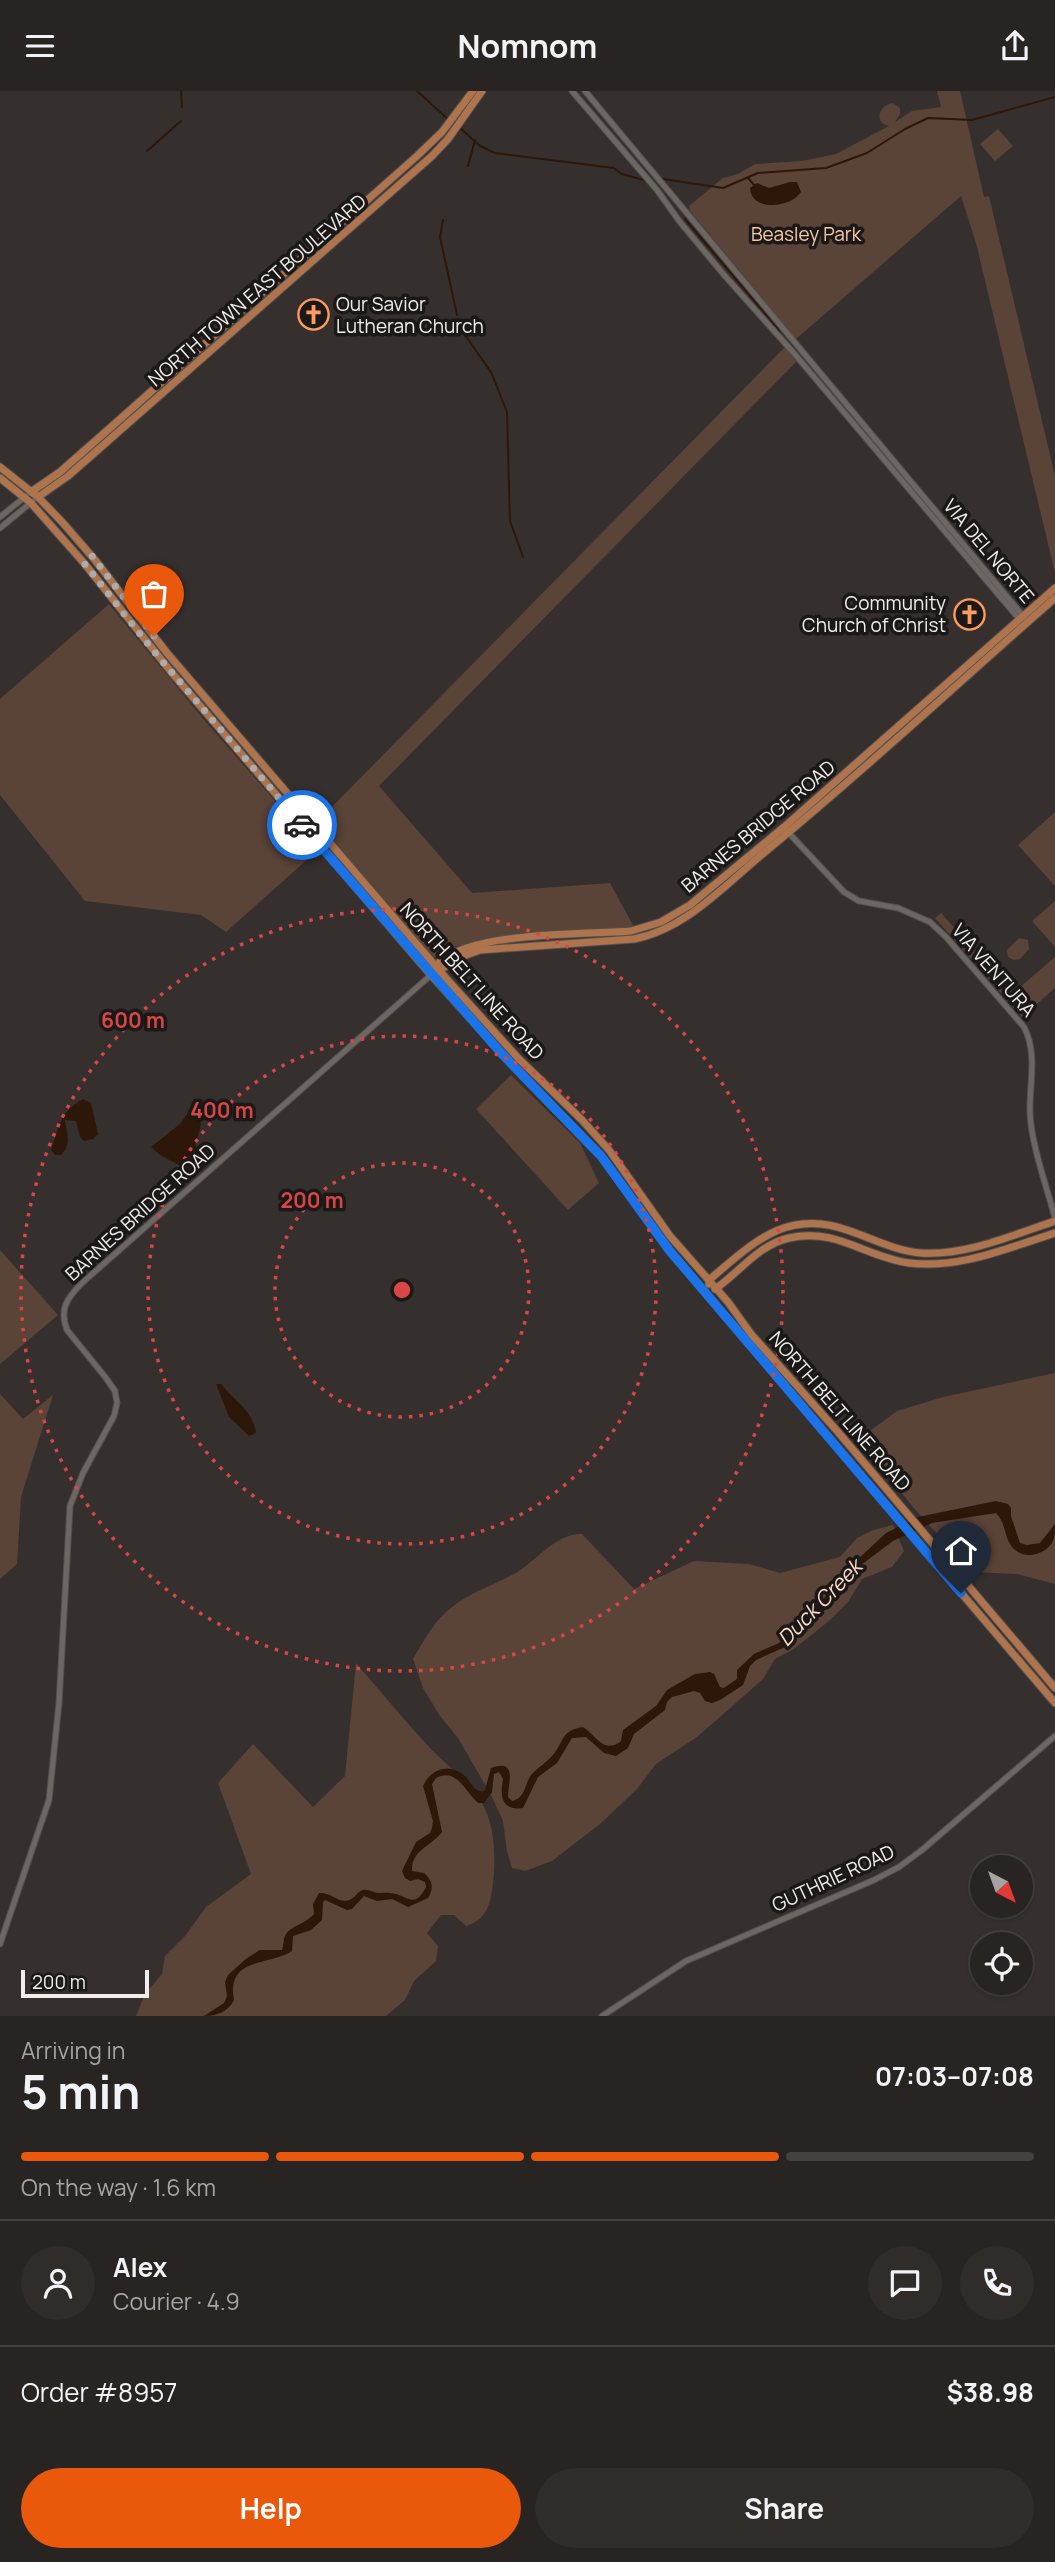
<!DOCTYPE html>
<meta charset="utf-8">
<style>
:root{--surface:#282422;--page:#302c2a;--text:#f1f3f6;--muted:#a5a4a5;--line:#444140;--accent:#ea580c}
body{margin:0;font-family:Manrope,sans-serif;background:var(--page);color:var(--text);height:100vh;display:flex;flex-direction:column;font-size:26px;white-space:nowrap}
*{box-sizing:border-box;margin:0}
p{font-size:23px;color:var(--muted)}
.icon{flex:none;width:38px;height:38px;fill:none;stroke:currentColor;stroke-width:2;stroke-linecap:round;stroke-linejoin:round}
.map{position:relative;height:1925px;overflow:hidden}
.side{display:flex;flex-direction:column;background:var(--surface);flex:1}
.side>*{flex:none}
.needle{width:46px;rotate:139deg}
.controls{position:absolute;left:970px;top:1764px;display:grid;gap:14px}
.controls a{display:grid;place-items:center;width:63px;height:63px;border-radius:50%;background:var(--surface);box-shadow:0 2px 5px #0004,0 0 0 2px var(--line);font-size:35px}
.scale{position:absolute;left:21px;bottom:18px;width:128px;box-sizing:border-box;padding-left:7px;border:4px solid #f0edeb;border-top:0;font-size:19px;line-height:24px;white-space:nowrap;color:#f0edeb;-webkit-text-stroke:5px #1b1918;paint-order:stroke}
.pin{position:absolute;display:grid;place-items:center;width:60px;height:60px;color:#fff;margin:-72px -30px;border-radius:50% 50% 50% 0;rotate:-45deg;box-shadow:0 0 7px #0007}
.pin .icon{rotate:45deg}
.courier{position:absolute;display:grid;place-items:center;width:70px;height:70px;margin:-35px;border:5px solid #1a73e8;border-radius:50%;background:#fff;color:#222;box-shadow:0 2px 9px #0007}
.headline em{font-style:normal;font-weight:700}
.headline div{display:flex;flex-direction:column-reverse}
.headline{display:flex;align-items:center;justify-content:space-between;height:119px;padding:0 21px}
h1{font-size:46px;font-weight:700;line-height:52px}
.bar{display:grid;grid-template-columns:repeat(4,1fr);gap:10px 7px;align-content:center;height:84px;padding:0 21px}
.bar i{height:9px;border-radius:5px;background:var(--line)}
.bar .active{background:var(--accent)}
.bar p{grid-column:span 4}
.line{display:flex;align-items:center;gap:18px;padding:0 21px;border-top:2px solid var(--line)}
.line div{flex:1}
.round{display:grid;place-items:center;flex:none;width:74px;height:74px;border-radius:37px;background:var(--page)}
.primary-button{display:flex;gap:14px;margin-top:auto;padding:14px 21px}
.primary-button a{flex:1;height:80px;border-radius:42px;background:var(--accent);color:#fff;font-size:28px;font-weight:700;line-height:80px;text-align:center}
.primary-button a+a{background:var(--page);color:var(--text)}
header{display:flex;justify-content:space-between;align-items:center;height:91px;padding:0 21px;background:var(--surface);font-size:32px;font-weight:700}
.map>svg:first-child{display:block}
</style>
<header><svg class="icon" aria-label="menu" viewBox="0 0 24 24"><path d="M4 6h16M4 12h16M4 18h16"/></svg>Nomnom<svg class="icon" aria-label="share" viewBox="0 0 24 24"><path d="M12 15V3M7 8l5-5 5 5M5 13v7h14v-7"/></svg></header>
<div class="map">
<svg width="1055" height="1925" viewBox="0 0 1055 1925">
<rect width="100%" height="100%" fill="#35302e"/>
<!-- green -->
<g fill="#5a4337">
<path d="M937 0H960L984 106 989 105 1055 385V482L976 152 961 105 796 248 690 120 689 115 723 87 738 83 755 73 802 70 836 63 889 35C873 32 879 14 893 12L900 17V23L895 31 912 20 941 16Z"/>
<path d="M998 38 1013 55 995 70 980 53Z"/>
<path d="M785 256 796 271 379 695 472 802 610 792 634 836 480 849 454 856 433 867 317 731Z"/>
<path d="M109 513 205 630 318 759 226 841 201 824 85 810 0 704V608Z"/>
<path d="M1055 721V795L1018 754Z"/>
<path d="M1055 810V856L1032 830Z"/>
<path d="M941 822 1013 902 1055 866V897L1022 926 935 827Z"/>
<path d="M1019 847 1028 849 1029 858 1020 868 1014 869 1008 866 1007 859Z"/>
<path d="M511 984 580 1052 599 1092 568 1119 476 1018Z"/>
<path d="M0 1159 58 1224 0 1273Z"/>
<path d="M1055 1282V1493L1017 1483 971 1481 913 1416 861 1352 867 1342 897 1320 943 1306Z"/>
<path d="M0 1303 23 1328 53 1304 21 1406 17 1473 0 1488Z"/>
<path d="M893 1434 904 1460 892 1476 862 1488 848 1511 830 1529 794 1558 775 1568 763 1588 728 1619 697 1646 656 1673 637 1698 600 1733 552 1770 525 1780 512 1777 507 1760 503 1730 491 1704 458 1647 440 1625 423 1597 413 1568C424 1549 434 1530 452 1516 470 1502 493 1494 514 1483 536 1471 555 1442 582 1443L634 1498 694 1470 749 1473 780 1482 840 1466 857 1447 873 1439Z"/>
<path d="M356 1572C381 1601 405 1630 430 1657 448 1676 472 1692 484 1716 496 1739 496 1775 492 1800 489 1817 484 1830 466 1835L454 1824H441L427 1842 438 1855 436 1870 414 1890 405 1909 386 1925H136L145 1903 162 1883 165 1865 185 1845 206 1816 251 1783 218 1692 253 1653 313 1716 345 1685Z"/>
</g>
<!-- water -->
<g fill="#2d1709">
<path d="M790 91H797L801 101C791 117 751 121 750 97L757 92 769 97Z"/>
<path d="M83 1008 91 1012 98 1043 93 1048 84 1050 80 1046 76 1030 65 1029C66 1042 73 1053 61 1064H55L51 1059C60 1036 58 1022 83 1008Z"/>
<path d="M190 1019 198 1021C204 1032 199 1042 195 1053L207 1075 196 1083 160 1064 151 1056 180 1033Z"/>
<path d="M216 1293H221C234 1310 253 1319 256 1342L249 1345 229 1326Z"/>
<path d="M996 1410 1008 1413 1011 1417V1425L1020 1452 1027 1454 1040 1452 1055 1433C1055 1439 1055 1445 1053 1450 1047 1462 1029 1468 1018 1461 1003 1452 1008 1434 996 1422L932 1432 893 1450 861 1474 853 1482 842 1503 785 1556 756 1569 750 1575 743 1594 720 1609 712 1612 705 1610 700 1602 694 1600 672 1606 667 1611 665 1619 634 1643 628 1657 616 1665 604 1662 586 1646 572 1647 557 1672 538 1686 523 1717C501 1720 500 1705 503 1688L499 1681 494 1683 492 1701 484 1712H478C465 1700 456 1676 436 1687L432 1693 442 1741C432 1755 411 1759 412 1780L424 1782C433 1790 434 1797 428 1807L408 1816 392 1808 377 1810 364 1805 352 1818 347 1819 325 1809 323 1811 322 1829 311 1839 293 1845 292 1860C269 1875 226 1866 234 1909 228 1921 217 1925 204 1925L224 1912 227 1905 225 1891 228 1884 247 1867 260 1859H282C284 1854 283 1847 286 1843 291 1835 307 1832 314 1823L313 1813 319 1802C330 1801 335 1809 345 1810 354 1810 356 1801 363 1799 367 1798 370 1800 374 1801 379 1803 384 1801 390 1802 407 1803 414 1820 426 1796L425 1791 418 1788 410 1790 405 1787 402 1780 416 1751 430 1742 432 1737 433 1730 423 1695C431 1677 451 1671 466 1686 472 1693 473 1699 483 1701L485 1699 491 1677C518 1667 508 1692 508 1706L512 1710C526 1707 524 1694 531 1684 537 1677 546 1672 552 1665 565 1651 559 1640 583 1636 596 1644 604 1664 621 1650L623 1639 656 1615 667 1599 695 1583 710 1581 714 1583 720 1596 724 1597 737 1588V1579L754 1563 779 1552 825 1506 843 1482 886 1442 918 1426Z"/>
</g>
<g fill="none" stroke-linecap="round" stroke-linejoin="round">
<!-- stream -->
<g stroke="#2d1709" stroke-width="2">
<path d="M181 0 182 16"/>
<path d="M417 0 449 29"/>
<path d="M459 36 480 55 495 62 614 77 622 83 647 90"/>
<path d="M147 60 181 30"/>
<path d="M468 75 475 49"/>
<path d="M748 87 754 94"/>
<path d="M663 88 723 97 758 82 826 77 867 62 905 38 928 27 972 29 1055 6"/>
<path d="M685 128 780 240"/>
<path d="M443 129 440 146 457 224"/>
<path d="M461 233 465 244 491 281 507 321 510 430 523 466"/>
</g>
<defs>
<g id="minor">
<path d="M572 0 657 99 680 131 725 185 792 260 1020 529"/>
<path d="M585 0 1024 526"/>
<path d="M0 426 26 405"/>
<path d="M0 437 33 410"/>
<path d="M786 739 844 801 859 810 898 817 930 831 946 846 1024 936C1038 963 1029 993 1030 1022 1031 1052 1047 1097 1055 1127"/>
<path d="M0 1853 49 1709 59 1612 70 1415 83 1382 114 1325 117 1312 115 1300 106 1287 67 1239C59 1218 67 1207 82 1192L431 884"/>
<path d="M602 1925 686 1870 874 1789 899 1776 922 1759 1055 1645"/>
</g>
<g id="major">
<path d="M0 376 38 406 63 432 95 469 167 562 445 886 518 967 582 1029 609 1059 670 1145 728 1211 751 1243 838 1341 1055 1597"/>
<path d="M0 387 31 412 84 472 172 582 431 884 517 979 601 1065 669 1159 1055 1612"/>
<path d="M31 401 60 381 101 345 417 65 442 41 473 0"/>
<path d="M38 406 68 385 432 65 448 48 482 0"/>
<path d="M433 879C455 839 588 844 631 840L661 831 690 814 784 736 1055 497"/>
<path d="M437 881 458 867 480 859 634 848C686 838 726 793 766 760 865 679 959 591 1055 507"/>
<path d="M709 1193V1189C753 1152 787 1116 850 1140 873 1148 896 1160 921 1162 967 1165 1012 1144 1055 1130"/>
<path d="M715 1198C740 1181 758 1154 789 1147 836 1136 865 1166 909 1172 960 1178 1007 1157 1055 1142"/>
</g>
</defs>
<!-- minor casing -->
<use href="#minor" stroke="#544f4d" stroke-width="7"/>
<!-- major casing -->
<use href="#major" stroke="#544f4d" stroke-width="9"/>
<!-- minor -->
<use href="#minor" stroke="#6d6764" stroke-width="5"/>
<!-- major -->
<use href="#major" stroke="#ae744e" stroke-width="7"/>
</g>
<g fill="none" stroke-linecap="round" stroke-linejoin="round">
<!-- done -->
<path stroke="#afaba9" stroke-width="7" stroke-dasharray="0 12.6" d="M154 545 92 465 84 472 152 558 302 734"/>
<!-- route -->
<path stroke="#1a73e8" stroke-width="9" d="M302 734 501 962 601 1065 669 1159 961 1502"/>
</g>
<!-- distance rings -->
<g fill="none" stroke="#da4645" stroke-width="3.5" stroke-dasharray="3.5 7">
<circle cx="402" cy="1199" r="127"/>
<circle cx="402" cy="1199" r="254"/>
<circle cx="402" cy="1199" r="381"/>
</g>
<!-- icons -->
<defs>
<symbol id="church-ring" viewBox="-11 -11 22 22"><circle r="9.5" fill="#1b1918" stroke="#ff9b5b" stroke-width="1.5"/><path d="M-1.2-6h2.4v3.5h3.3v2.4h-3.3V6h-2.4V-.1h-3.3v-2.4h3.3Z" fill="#ff9b5b"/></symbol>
</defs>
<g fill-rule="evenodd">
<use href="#church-ring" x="296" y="206" width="35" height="35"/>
<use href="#church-ring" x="952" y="506" width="35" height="35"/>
</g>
<g text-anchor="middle" stroke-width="7" stroke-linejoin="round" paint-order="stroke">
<!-- park labels -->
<g font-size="19" fill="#fbc6a8" stroke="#1b1918">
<text x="806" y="150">Beasley Park</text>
</g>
<!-- street labels -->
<g font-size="19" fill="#f0edeb" stroke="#1b1918">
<text transform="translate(257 199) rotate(-41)" y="7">NORTH TOWN EAST BOULEVARD</text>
<text transform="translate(989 460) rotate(50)" y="7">VIA DEL NORTE</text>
<text transform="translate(758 735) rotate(-40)" y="7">BARNES BRIDGE ROAD</text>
<text transform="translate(994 879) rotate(49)" y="7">VIA VENTURA</text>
<text transform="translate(472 890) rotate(48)" y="7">NORTH BELT LINE ROAD</text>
<text transform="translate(140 1121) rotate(-42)" y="7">BARNES BRIDGE ROAD</text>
<text transform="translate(840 1320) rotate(49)" y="7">NORTH BELT LINE ROAD</text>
<text transform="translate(833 1787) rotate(-25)" y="7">GUTHRIE ROAD</text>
</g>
<!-- poi labels -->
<g font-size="19" fill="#f0edeb" stroke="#1b1918" text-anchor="start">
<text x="336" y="220">Our Savior<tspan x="336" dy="22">Lutheran Church</tspan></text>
<text x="946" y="519" text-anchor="end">Community<tspan x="946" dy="22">Church of Christ</tspan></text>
</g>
<!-- water labels -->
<g font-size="21" font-style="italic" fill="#fddcca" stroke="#1b1918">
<text transform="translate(820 1512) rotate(-46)" y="7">Duck Creek</text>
</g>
</g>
<circle cx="402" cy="1199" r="10" fill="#da4645" stroke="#1b1918" stroke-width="3.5"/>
<g font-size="21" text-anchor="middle" font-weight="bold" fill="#da4645" stroke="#1b1918" stroke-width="7" stroke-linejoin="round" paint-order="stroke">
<text x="133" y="937">600 m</text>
<text x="222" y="1027">400 m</text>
<text x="312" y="1117">200 m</text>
</g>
</svg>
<div class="controls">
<a><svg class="needle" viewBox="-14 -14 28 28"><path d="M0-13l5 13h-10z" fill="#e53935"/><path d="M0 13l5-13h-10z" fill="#a5a4a5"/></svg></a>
<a><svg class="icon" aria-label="locate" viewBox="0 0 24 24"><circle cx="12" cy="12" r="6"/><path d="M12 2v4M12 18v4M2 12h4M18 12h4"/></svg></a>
</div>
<div class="scale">200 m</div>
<div class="pin" style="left:154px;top:545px;background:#ea580c"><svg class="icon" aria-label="bag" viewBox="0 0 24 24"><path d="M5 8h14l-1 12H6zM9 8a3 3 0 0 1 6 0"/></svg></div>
<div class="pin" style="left:961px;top:1502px;background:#1f2937"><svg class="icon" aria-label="home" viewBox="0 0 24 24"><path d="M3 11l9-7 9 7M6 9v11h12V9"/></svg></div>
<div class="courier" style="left:302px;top:734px"><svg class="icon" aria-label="car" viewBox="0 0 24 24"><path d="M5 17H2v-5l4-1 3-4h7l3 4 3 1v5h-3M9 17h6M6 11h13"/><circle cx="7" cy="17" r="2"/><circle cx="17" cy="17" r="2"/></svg></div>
</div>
<section class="side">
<div class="headline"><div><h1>5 min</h1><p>Arriving in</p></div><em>07:03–07:08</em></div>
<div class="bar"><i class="active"></i><i class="active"></i><i class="active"></i><i></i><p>On the way · 1.6 km</p></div>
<div class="line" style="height:126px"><a class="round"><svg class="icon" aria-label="person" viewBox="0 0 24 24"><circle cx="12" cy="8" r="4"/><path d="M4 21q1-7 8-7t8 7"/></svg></a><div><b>Alex</b><p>Courier · 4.9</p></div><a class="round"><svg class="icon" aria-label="chat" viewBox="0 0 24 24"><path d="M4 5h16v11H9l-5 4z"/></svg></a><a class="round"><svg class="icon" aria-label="phone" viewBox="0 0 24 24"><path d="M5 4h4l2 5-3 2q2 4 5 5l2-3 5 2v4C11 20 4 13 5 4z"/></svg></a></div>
<div class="line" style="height:91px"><div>Order #8957</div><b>$38.98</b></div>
<div class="primary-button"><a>Help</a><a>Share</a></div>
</section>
